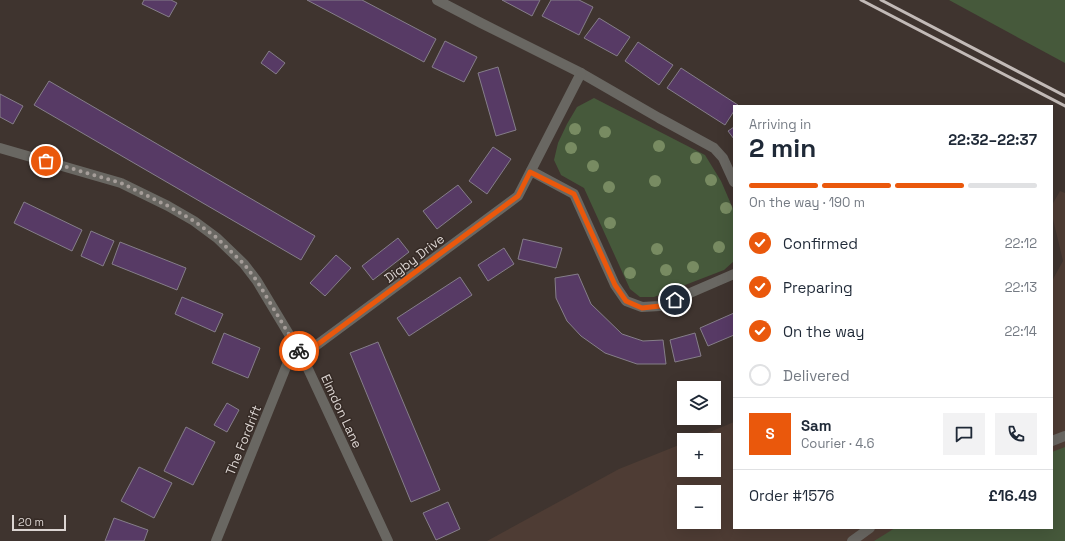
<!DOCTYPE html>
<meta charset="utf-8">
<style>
:root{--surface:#fff;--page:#f2f2f3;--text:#1f2937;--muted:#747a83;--line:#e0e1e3;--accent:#ea580c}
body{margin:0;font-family:"Space Grotesk",sans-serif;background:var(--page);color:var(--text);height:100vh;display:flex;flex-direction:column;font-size:15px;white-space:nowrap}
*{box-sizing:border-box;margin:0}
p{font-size:13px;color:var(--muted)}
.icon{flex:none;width:22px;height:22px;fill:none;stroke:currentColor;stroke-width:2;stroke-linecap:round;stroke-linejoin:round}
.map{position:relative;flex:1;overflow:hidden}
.side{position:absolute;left:733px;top:105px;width:320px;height:424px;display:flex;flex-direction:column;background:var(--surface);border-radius:0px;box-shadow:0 4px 16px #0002}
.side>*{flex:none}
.tools{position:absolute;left:677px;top:381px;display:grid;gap:8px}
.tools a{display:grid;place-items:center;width:44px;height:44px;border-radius:0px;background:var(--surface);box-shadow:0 4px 16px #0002;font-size:20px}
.scale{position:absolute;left:12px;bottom:10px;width:54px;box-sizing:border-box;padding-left:4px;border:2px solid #dcd5d2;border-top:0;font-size:11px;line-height:14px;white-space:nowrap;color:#dcd5d2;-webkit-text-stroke:3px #352a25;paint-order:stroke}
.pin{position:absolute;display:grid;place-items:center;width:34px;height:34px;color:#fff;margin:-17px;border:2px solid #fff;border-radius:50%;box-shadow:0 1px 4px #0007}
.courier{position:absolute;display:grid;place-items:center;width:40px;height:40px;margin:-20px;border:3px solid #ea580c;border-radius:50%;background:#fff;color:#222;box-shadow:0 1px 5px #0007}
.headline em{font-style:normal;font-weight:700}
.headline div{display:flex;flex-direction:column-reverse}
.headline{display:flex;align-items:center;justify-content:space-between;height:68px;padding:0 16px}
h1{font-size:26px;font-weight:700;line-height:30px}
.bar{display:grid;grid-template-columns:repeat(4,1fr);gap:6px 4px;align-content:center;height:48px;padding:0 16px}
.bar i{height:5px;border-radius:3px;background:var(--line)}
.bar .current{background:var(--accent)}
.bar p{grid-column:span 4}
.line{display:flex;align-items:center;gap:10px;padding:0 16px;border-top:1px solid var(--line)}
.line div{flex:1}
.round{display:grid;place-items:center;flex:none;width:42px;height:42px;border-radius:0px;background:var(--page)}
ol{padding:0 16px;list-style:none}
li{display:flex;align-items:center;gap:12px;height:44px}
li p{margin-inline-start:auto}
li .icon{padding:4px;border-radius:50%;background:var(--accent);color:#fff;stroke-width:4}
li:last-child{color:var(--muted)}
li i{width:22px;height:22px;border:2px solid var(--line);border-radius:50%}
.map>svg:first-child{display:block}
</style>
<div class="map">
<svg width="1065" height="541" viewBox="0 0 1065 541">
<rect width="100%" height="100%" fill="#3f342f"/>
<!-- built -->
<path fill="#4e3c34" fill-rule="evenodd" d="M1060 191 1065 193V541H487L619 469 684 443V470H714V440H690L734 422V528H1052V281L1063 261 1052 215V205ZM684 492H714V522H684Z"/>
<!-- green -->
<g fill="#46593b">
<path d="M949 0H1065V63Z"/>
<path d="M594 98 705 155 721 181 734 211V261L724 270 654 297H640L630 289 584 188 561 175 554 160 558 143 567 124 577 107Z"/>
<path d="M1065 447V541H874L895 528H1052V452Z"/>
</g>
<!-- building -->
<g fill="#573a65" stroke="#857e89">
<path d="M144 0H171L177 3 169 17 142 4Z"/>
<path d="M307 0H362L436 39 424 62Z"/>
<path d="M502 0H540L532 16Z"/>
<path d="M551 0H579L593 7 579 35 542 16Z"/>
<path d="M599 18 630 37 617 56 584 38Z"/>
<path d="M445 41 477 57 464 82 432 67Z"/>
<path d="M638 42 673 65 659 85 625 61Z"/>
<path d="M269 51 285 63 276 74 261 63Z"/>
<path d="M498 67 516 130 496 136 478 73Z"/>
<path d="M681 68 738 105 737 106H734V111L725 125 667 88Z"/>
<path d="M49 81 315 236 301 260 34 105Z"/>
<path d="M0 94 23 106 13 124 0 117Z"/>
<path d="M734 127V139L728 131Z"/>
<path d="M493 147 511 159 487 194 469 181Z"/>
<path d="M458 185 472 202 437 229 423 211Z"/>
<path d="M24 202 82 230 72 251 14 223Z"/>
<path d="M91 231 114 241 103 266 81 256Z"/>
<path d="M398 238 409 252 373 280 362 266Z"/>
<path d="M523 239 562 248 556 268 518 259Z"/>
<path d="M120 242 186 268 177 290 112 264Z"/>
<path d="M504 248 514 264 488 281 478 265Z"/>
<path d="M336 255 351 268 325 296 310 283Z"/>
<path d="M578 274 591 304 622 334 643 341 663 340 666 364H637L605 353 581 336 567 321 556 298 555 278Z"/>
<path d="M460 277 472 295 409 336 397 318Z"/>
<path d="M182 297 223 314 215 332 175 314Z"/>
<path d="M734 313V335L708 346 700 328Z"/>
<path d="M224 333 260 348 248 378 212 363Z"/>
<path d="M695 333 701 356 675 362 670 340Z"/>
<path d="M378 342 440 490 411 502 350 353Z"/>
<path d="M227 403 239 410 227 432 214 425Z"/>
<path d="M186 427 215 442 193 485 164 471Z"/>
<path d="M139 467 172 483 154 518 121 501Z"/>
<path d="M448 502 460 529 436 540 423 513Z"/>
<path d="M114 518 148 530 144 541H105Z"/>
</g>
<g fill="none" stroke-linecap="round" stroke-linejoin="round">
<!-- minor -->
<g stroke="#696762" stroke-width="10">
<path d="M437 0 481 23 581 73 659 118 714 148 723 158 734 182"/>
<path d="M0 148 121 183 168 206 194 221 217 238 244 264 257 281 302 356 388 541"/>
<path d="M531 171 574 194 615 285 626 301 642 307 660 306 734 274"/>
<path d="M1052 441 1065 436"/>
<path d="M216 541 288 362 302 356 518 196 581 73"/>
<path d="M852 541 870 528"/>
</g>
<!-- rail -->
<g stroke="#c2bab7" stroke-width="3">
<path d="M861 0 1065 106"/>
<path d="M881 0 1065 96"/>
</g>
</g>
<!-- trees -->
<g fill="#788b62">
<circle cx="575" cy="129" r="6"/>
<circle cx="605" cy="132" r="6"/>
<circle cx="659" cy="146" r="6"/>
<circle cx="571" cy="148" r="6"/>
<circle cx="696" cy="158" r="6"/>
<circle cx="593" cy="166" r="6"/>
<circle cx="711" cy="180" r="6"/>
<circle cx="655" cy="181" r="6"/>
<circle cx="609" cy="187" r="6"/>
<circle cx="726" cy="208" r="6"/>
<circle cx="610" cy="223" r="6"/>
<circle cx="719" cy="247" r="6"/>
<circle cx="657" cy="249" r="6"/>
<circle cx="693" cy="267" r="6"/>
<circle cx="666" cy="270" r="6"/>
<circle cx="630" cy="273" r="6"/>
</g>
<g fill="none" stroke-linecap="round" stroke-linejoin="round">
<!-- done -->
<path stroke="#a59d99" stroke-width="4" stroke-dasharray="0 7.2" d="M46 161 121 183 168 206 194 221 217 238 244 264 257 281 299 351"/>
<!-- route -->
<path stroke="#ea580c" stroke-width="5" d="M299 351 302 356 518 196 530 172 574 194 615 285 626 301 642 308 660 306 675 300"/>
</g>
<g text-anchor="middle" stroke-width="3" stroke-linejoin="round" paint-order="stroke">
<!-- street labels -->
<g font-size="13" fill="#dcd5d2" stroke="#352a25">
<text transform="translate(414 258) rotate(-37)" y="5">Digby Drive</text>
<text transform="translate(342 411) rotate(65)" y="5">Elmdon Lane</text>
<text transform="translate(243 440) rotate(-68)" y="5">The Fordrift</text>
</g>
</g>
</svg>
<div class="tools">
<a><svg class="icon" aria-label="layers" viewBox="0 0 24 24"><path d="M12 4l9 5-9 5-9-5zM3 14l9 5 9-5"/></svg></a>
<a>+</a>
<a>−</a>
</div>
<div class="scale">20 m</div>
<div class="pin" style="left:46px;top:161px;background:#ea580c"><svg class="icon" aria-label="bag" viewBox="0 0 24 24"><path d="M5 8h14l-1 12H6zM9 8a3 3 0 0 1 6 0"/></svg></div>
<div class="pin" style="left:675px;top:300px;background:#1f2937"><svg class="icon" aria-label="home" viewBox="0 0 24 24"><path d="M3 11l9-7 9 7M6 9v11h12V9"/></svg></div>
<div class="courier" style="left:299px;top:351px"><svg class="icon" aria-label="bike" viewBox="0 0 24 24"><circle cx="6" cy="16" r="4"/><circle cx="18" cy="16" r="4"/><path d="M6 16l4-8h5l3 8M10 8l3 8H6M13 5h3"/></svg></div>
<section class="side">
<div class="headline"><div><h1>2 min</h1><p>Arriving in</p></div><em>22:32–22:37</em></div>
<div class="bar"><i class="current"></i><i class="current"></i><i class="current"></i><i></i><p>On the way · 190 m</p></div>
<ol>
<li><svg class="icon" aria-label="check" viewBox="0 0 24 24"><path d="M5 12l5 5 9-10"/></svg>Confirmed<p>22:12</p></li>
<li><svg class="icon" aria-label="check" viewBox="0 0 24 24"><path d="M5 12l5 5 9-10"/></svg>Preparing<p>22:13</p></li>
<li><svg class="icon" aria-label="check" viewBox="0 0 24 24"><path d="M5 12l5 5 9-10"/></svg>On the way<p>22:14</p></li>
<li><i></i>Delivered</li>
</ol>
<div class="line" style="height:72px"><b class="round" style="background:var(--accent);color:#fff">S</b><div><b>Sam</b><p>Courier · 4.6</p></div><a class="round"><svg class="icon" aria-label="chat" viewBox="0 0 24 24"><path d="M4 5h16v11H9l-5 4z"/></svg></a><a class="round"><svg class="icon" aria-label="phone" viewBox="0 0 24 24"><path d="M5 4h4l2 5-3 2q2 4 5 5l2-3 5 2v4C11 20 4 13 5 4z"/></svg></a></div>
<div class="line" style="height:52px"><div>Order #1576</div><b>£16.49</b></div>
</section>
</div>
